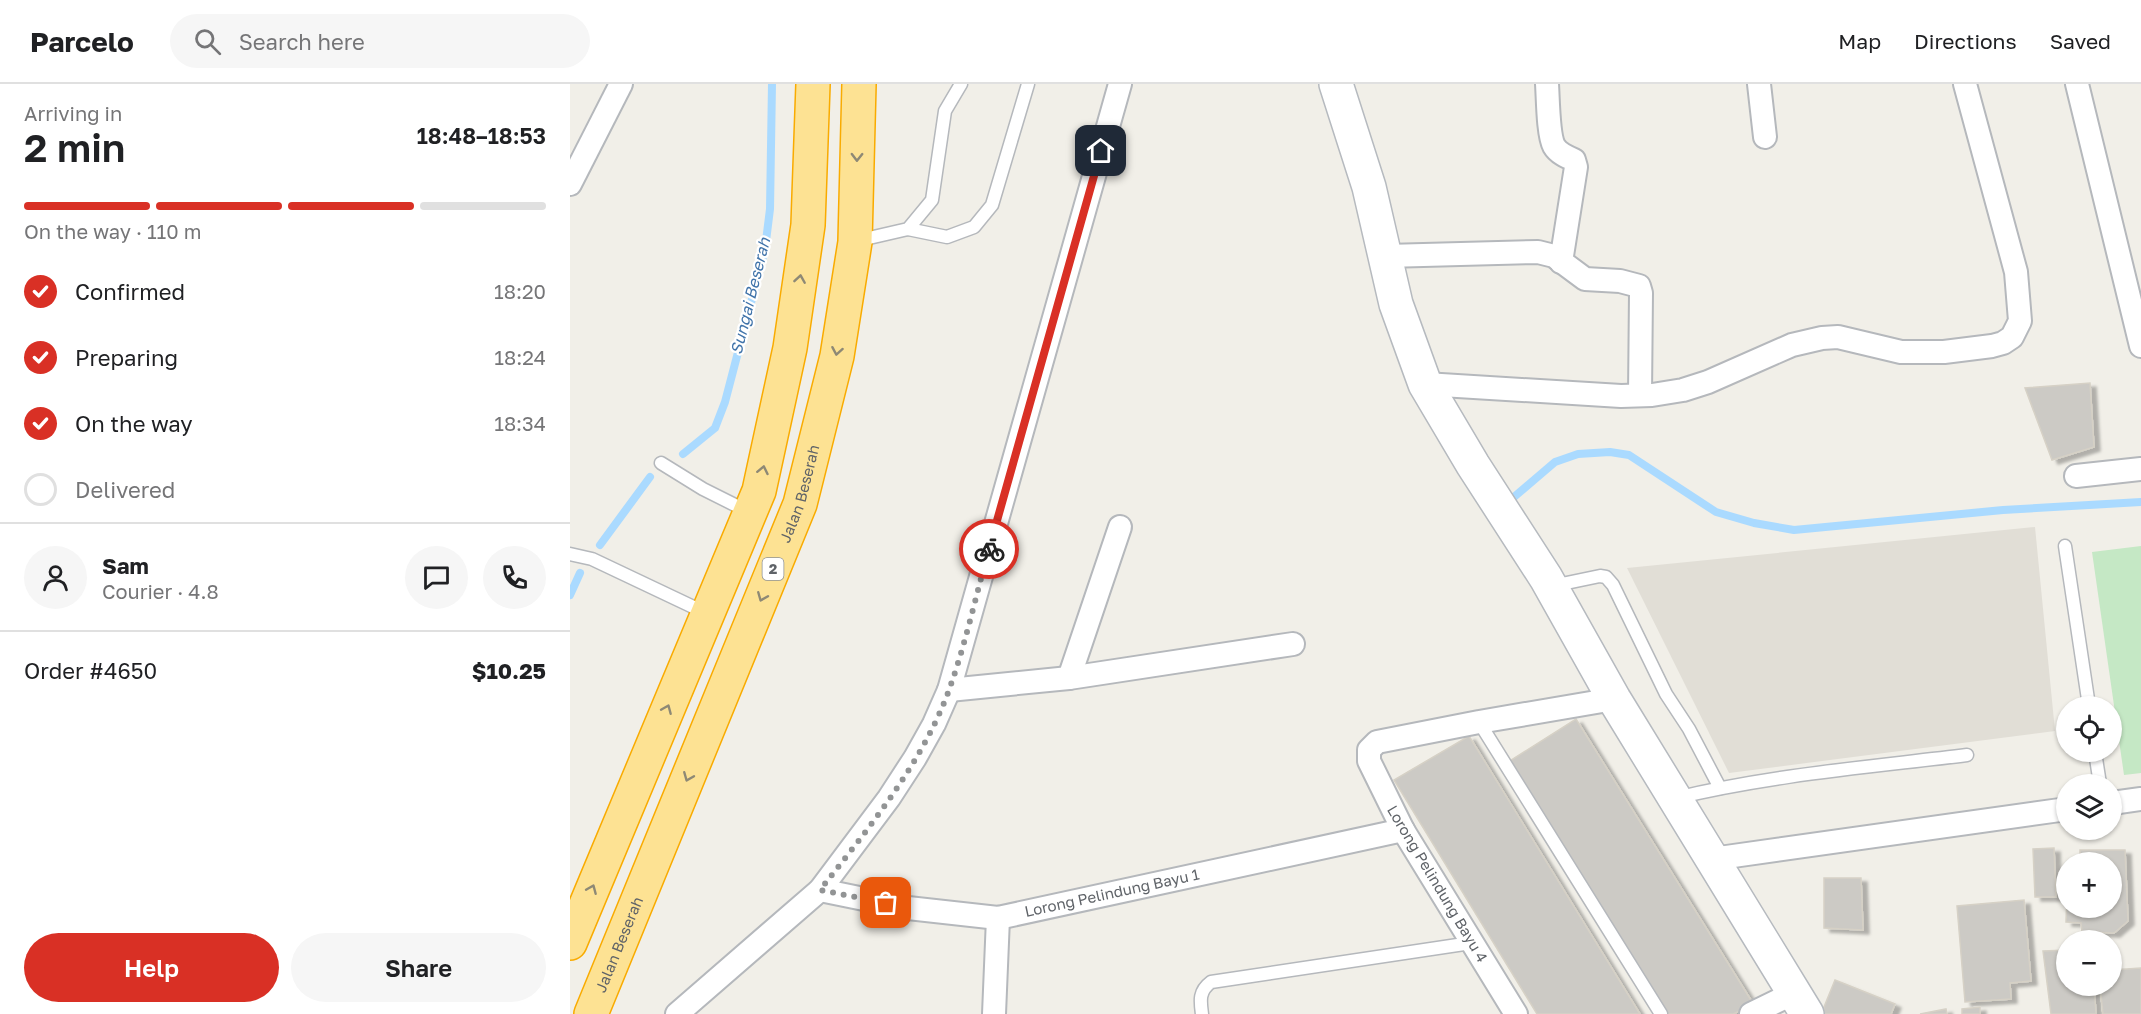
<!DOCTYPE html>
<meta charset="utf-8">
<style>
:root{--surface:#fff;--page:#f6f6f6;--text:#202124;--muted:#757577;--line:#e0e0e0;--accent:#d93025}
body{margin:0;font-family:"Golos Text",sans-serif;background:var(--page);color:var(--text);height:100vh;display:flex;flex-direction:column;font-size:22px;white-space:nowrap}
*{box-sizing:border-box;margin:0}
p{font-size:20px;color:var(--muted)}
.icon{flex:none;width:33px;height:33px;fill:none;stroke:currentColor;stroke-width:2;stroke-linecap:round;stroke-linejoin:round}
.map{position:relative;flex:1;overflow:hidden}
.details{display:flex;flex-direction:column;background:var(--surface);width:570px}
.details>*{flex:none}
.buttons{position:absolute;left:1486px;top:612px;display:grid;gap:12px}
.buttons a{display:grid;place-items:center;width:66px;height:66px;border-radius:50%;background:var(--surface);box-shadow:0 2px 4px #0004;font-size:30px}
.pin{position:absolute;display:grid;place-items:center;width:51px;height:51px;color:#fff;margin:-26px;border-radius:12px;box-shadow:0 3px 9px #0006}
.courier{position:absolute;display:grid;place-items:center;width:60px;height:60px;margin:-30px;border:4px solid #d93025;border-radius:50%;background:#fff;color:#222;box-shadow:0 2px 8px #0007}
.summary em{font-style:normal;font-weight:600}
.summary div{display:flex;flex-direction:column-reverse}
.summary{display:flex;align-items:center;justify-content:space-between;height:102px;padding:0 24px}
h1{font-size:39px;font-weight:600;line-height:45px}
.bar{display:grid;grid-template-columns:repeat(4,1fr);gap:9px 6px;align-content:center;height:72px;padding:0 24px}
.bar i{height:8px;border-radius:4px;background:var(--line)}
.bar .active{background:var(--accent)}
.bar p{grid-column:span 4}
.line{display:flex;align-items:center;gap:15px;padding:0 24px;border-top:2px solid var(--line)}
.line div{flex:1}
.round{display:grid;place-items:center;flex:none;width:63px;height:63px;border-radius:32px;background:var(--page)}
ol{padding:0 24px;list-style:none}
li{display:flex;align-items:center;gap:18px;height:66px}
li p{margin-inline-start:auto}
li .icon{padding:6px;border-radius:50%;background:var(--accent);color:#fff;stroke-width:4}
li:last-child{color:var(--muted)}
li i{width:33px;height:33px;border:3px solid var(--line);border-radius:50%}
.primary-button{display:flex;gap:12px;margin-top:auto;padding:12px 24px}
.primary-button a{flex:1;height:69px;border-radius:36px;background:var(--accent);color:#fff;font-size:24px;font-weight:600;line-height:69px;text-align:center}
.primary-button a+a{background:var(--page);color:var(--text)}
header{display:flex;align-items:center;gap:36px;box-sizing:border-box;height:84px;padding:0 30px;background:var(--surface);border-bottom:2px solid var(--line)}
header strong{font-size:28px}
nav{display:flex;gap:33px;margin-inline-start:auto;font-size:21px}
.search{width:420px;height:54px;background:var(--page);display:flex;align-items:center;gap:15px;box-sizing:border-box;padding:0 21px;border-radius:33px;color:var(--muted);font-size:22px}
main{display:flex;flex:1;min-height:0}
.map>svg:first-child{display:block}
</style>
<header>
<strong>Parcelo</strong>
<div class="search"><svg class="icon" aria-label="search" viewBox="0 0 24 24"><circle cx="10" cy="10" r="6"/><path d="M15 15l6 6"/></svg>Search here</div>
<nav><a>Map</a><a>Directions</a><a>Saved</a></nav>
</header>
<main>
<section class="details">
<div class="summary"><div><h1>2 min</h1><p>Arriving in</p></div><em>18:48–18:53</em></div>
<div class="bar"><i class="active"></i><i class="active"></i><i class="active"></i><i></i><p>On the way · 110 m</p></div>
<ol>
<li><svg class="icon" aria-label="check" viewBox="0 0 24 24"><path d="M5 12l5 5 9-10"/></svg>Confirmed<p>18:20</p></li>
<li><svg class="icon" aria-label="check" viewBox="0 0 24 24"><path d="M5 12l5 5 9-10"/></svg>Preparing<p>18:24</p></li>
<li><svg class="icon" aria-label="check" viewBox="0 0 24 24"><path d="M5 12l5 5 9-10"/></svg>On the way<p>18:34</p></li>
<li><i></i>Delivered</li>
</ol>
<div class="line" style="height:108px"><a class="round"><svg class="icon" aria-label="person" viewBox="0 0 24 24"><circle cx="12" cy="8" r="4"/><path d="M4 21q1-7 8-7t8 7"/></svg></a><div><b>Sam</b><p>Courier · 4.8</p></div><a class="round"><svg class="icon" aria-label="chat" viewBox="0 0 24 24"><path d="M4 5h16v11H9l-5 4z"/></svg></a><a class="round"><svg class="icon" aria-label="phone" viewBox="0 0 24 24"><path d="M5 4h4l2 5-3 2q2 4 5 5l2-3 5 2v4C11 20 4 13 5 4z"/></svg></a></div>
<div class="line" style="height:78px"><div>Order #4650</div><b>$10.25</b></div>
<div class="primary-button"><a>Help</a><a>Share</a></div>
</section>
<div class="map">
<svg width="1571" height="930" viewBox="0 0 1571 930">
<defs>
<filter id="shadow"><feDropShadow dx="6" dy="4" stdDeviation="1.5" flood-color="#0004"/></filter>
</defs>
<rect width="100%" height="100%" fill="#f1efe8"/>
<!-- education -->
<path fill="#e1ded6" d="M1465 443 1485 647 1159 689 1057 484Z"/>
<!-- green -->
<path fill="#c5e8c5" d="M1571 462V689L1554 691 1522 468Z"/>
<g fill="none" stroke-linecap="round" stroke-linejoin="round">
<!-- stream -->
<g stroke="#aadaff" stroke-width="8">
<path d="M113 370 145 344 155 318 195 165 200 125 202 0"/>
<path d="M944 413 985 378 1008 370 1040 368 1059 371 1146 428 1184 439 1224 446 1433 426 1571 418"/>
<path d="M30 461 80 393"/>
<path d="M0 511 10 489"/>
</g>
</g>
<!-- building -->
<g fill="#cccac5" stroke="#d6d1c6" stroke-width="1.5" filter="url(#shadow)">
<path d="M1520 299 1524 363 1482 376 1455 304Z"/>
<path d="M1006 635 1184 921 1163 930H1091L935 680Z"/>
<path d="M899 652 1070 930H967L824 696Z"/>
<path d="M1484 764 1486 813H1465L1463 765Z"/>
<path d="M1510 766H1555L1558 837 1544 849 1512 848 1511 839 1496 838 1497 808V824H1542V778H1510Z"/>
<path d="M1254 794H1291L1293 846 1254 844Z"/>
<path d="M1454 816 1461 897 1440 899 1441 915 1395 918 1387 822Z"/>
<path d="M1497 866V902H1524L1526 930H1481L1473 867Z"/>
<path d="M1571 884V930H1533L1530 902H1542V886Z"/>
<path d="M1265 896 1325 920 1321 930H1254V923Z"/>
<path d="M1410 923V930H1392V925Z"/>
<path d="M1376 925 1377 930H1350Z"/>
</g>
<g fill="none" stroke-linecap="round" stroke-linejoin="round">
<defs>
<g id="lane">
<path d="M338 145 377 153 404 143 422 121 458 0"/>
<path d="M286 157 338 145 362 116 375 27 391 0"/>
<path d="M91 379 133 405 179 428"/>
<path d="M1495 462 1519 622"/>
<path d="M0 470 22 475 136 529"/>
<path d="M982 502 1030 492 1036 493 1043 501 1096 610 1119 645 1150 704"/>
<path d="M909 638 1091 930"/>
<path d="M1525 668 1530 700"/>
<path d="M1106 714C1201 691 1300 683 1397 671"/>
<path d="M632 930C630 916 629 907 641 898L901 859"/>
</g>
<g id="street">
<path d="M977 0C978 14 978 51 984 62 988 69 997 73 1004 76L1006 83 991 178"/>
<path d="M1189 0 1195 53"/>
<path d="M1507 0 1571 262"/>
<path d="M0 100 51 0"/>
<path d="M816 172 968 168 984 172 1015 195 1050 197 1069 202 1071 209 1070 311"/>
<path d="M855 300 1051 312 1082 311 1113 306 1138 298 1222 261 1252 254 1268 253 1331 268H1374L1422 262 1433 259 1442 253 1450 237 1446 188 1395 0"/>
<path d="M1506 392 1571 385"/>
<path d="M499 594 550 443"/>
<path d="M379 606 499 594 723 560"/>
<path d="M1542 719 1571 715"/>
<path d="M1142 775 1497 725"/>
<path id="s1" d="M250 806 338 824 428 834 833 746"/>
<path d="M107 930 250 806 319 714 345 674 364 640 379 606 550 0"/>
<path d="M424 930 428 834"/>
<path d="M946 930 833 746 799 677V666L807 658 909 638 1044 615"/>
<path d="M1181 930 1224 909"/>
</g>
<path id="secondary" d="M766 0 799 103 826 220 855 300 903 381 976 494 1044 615 1237 930"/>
<g id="highway">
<path d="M0 859 189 407 220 264 238 141 243 0"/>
<path id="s2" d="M21 930 230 420 267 272 285 158 289 0"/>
</g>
</defs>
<!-- lane casing -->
<use href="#lane" stroke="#b5b8bc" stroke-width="15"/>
<!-- street casing -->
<use href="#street" stroke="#b5b8bc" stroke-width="26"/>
<!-- secondary casing -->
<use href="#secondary" stroke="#b6babf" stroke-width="36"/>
<!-- highway casing -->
<use href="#highway" stroke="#f9ab00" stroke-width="36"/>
<!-- lane -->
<use href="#lane" stroke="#fff" stroke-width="12"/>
<!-- street -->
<use href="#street" stroke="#fff" stroke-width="22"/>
<!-- secondary -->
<use href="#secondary" stroke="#fff" stroke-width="33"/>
<!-- highway -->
<use href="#highway" stroke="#fde293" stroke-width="33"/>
</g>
<!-- one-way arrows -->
<defs><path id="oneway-chevron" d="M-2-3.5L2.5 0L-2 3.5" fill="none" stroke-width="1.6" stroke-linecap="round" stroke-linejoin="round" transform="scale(1.5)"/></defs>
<g stroke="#8e8975">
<use href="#oneway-chevron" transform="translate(287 73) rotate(91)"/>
<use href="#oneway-chevron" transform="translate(230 195) rotate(-81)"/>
<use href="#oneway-chevron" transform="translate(267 267) rotate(100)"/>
<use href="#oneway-chevron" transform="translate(193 386) rotate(-78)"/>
<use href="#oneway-chevron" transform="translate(192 513) rotate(112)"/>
<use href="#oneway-chevron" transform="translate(97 625) rotate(-67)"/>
<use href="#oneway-chevron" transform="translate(118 693) rotate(112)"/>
<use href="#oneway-chevron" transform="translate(22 805) rotate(-67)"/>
</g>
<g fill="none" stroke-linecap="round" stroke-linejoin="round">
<!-- done -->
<path stroke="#929495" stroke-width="6" stroke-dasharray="0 10.8" d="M316 819 250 806C298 745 352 680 379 606 395 562 406 511 419 465"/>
<!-- route -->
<path stroke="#d93025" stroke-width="8" d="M419 465 531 67"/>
</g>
<g text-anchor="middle" stroke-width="4.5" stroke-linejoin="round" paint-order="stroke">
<!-- shield labels -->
<rect fill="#fff" stroke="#8f9295" stroke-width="1.5" x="192.5" y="474" width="21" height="22" rx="4.5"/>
<g font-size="14" font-weight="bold" fill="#5f6368">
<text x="203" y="490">2</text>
</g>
<!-- street labels -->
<g font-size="15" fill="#5f6368" stroke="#fff">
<text dy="5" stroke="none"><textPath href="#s2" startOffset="561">Jalan Beserah</textPath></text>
<text transform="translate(867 800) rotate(59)" y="5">Lorong Pelindung Bayu 4</text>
<text dy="5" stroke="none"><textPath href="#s1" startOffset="297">Lorong Pelindung Bayu 1</textPath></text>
<text dy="5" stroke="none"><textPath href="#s2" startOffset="75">Jalan Beserah</textPath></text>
</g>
<!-- water labels -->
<g font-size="16" font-style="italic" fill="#4174aa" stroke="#fff">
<text transform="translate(180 212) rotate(-76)" y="6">Sungai Beserah</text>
</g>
</g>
</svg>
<div class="buttons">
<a><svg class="icon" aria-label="locate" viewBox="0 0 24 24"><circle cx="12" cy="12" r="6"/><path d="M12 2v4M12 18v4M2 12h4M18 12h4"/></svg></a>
<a><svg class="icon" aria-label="layers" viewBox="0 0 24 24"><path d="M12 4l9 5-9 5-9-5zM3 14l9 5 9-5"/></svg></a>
<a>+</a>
<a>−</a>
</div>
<div class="pin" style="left:316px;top:819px;background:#ea580c"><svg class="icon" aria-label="bag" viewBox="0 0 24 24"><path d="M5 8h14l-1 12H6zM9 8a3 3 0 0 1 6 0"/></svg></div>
<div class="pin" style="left:531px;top:67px;background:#1f2937"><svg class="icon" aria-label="home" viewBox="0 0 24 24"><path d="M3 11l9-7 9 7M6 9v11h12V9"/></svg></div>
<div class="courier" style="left:419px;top:465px"><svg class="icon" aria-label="bike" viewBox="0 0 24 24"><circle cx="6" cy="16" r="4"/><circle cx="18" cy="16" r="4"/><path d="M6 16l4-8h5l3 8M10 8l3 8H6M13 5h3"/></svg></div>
</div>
</main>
